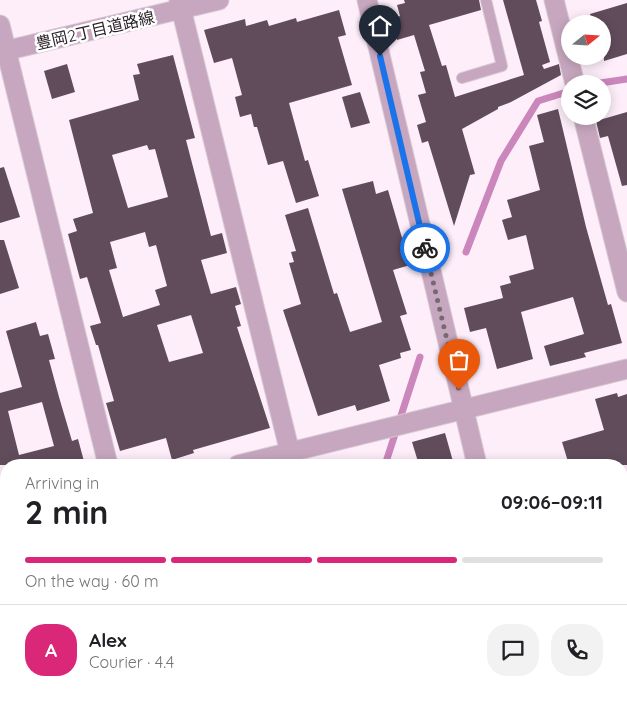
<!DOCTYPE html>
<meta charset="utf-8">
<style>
:root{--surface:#fff;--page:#f2f2f2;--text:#202124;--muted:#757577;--line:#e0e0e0;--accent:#db2777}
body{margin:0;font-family:Quicksand,"Noto Sans JP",sans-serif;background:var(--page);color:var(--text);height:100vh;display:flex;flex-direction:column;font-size:19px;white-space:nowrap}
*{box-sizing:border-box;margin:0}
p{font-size:16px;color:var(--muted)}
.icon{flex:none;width:28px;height:28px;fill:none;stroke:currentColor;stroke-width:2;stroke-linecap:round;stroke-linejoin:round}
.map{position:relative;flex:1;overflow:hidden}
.sheet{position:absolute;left:0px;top:459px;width:628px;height:246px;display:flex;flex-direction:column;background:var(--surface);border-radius:20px 20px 0 0;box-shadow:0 2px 12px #0003}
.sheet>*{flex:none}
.needle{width:32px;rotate:72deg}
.tools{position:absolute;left:561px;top:15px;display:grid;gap:10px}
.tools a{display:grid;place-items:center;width:50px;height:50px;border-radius:50%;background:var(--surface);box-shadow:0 2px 12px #0003;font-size:25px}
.pin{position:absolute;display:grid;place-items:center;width:42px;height:42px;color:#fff;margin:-51px -21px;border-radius:50% 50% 50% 0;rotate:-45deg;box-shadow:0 0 5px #0007}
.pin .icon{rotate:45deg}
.courier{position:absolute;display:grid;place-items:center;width:50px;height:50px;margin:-25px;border:4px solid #1a73e8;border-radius:50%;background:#fff;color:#222;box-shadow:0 1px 6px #0007}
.summary em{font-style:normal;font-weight:700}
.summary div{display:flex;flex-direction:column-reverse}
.summary{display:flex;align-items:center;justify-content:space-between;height:85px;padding:0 25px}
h1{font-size:32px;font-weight:700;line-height:38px}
.bar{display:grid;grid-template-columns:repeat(4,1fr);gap:8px 5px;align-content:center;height:60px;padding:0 25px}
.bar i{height:6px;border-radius:4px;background:var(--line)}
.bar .selected{background:var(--accent)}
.bar p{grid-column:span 4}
.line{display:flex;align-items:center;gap:12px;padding:0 25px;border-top:1px solid var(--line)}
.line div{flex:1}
.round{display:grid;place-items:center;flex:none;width:52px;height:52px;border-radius:20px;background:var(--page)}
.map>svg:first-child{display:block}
</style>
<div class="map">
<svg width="627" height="704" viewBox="0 0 627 704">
<rect width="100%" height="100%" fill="#fdeef9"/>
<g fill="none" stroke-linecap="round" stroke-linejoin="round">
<!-- stream -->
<g stroke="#cb86bb" stroke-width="7">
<path d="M594 84 627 79"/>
<path d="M466 252 501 161 538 101 570 91"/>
<path d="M385 465 420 357"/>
<path d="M214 704 252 699"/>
</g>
</g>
<!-- building -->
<g fill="#614c5c" fill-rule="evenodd">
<path d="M404 0H479L481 10 429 25 442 66 446 65 455 97 524 75 503 0H536L542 21 539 22 550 62 542 65 544 69 559 64 561 75 511 102 498 107V109L462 129 475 174 470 175 454 226 428 141 422 143 417 125 426 122 418 95 426 93 420 72 425 71 414 35 397 40 391 19 400 16 397 5 405 3Z"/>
<path d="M627 3V54L604 61 602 24H592L590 14Z"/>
<path d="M339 10 346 35 338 37 352 85 289 103 305 161 308 160 319 196 296 203 283 161 268 165 257 127H254L251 114 240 117 235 97 242 95 232 58 214 63 204 30 245 19 246 26 267 20 269 26 296 18 297 22Z"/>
<path d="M173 55 195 138 186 140 211 236 222 233 227 253 201 260 211 294 236 287 241 304 235 306 241 326 237 327 270 428 193 450 194 453 172 460 166 438 120 451 106 403 114 401 98 345H96L90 326 101 323 87 277 80 279 68 234 77 231 73 219 93 213 69 120 139 100 133 75 140 74 137 64ZM147 145 149 150 155 149 168 197 128 208 112 155ZM145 232 149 247 156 245 167 286 155 290 160 305 123 317 109 270 117 268 110 242ZM191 315 203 353 169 362 157 325Z"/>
<path d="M67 64 75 92 52 99 44 71Z"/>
<path d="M360 92 370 123 351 128 342 97Z"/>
<path d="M558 109 586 227 608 305 611 304 622 343 584 353 586 357 550 366 544 346 584 334 573 297 521 312 533 359 497 369 486 328 470 332 464 308 503 298 500 286 511 283 509 276 534 269 526 235 508 240 502 220 512 217 507 200 540 190 529 146 544 142 537 115Z"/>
<path d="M627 112V185L622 186 608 136 600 138 596 121Z"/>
<path d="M4 167 20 217 0 223V168Z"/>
<path d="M373 181 376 194 388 190 410 265 393 270 407 314 400 316 411 350 400 353 401 358 379 365 390 401 357 411 355 405 318 416 283 310 301 304 289 263 294 262 291 252 296 251 285 215 308 208 334 294 337 293 350 332 382 322 342 189Z"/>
<path d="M0 240H4L19 288 0 294Z"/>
<path d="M36 322 40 336 48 334 55 359 49 360 59 397 72 441 78 439 85 465H0V393L22 387 6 331ZM42 402 54 446 19 455 8 411Z"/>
<path d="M617 393 618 397 627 394V465H569L562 442 604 430 595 399Z"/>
<path d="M445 433 454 465H419L412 442Z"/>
</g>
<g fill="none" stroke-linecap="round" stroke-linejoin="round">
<defs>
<path id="service" d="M462 78 502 66 486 0"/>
<g id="minor">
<path d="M179 0 293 465"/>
<path d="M367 0 477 465"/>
<path d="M554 0 575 84"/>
<path d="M0 25 108 465"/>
<path d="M0 52 219 0"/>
<path d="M583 116 627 292"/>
<path d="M238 465 627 369"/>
<path d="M0 522 6 520"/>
<path d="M164 699 166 704"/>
<path d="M350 699 352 704"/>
<path d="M534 699 535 704"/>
</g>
</defs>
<!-- service casing -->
<use href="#service" stroke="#d7c9d4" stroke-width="12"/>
<!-- minor casing -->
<use href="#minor" stroke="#d7c9d4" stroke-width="21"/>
<!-- service -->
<use href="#service" stroke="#c7a7bf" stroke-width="10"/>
<!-- minor -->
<use href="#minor" stroke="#c7a7bf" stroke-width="19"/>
</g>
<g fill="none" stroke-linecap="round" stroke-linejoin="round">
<!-- done -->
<path stroke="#756a72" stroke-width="5" stroke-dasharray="0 9" d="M425 248 459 390"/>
<!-- route -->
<path stroke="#1a73e8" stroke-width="6" d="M380 56 425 248"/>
</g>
<g text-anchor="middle" stroke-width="5" stroke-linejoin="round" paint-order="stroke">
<!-- street labels -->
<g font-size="16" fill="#2c2329" stroke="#fff">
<text transform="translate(95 30) rotate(-13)" y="6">豊岡2丁目道路線</text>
</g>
</g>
</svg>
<div class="tools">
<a><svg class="needle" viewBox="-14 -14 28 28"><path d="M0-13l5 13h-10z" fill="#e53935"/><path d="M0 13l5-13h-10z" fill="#757577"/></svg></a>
<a><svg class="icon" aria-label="layers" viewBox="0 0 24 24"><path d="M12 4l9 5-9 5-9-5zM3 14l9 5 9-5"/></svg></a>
</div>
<div class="pin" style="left:459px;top:390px;background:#ea580c"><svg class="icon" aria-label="bag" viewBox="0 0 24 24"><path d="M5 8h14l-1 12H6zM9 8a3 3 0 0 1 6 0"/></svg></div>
<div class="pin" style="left:380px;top:56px;background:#1f2937"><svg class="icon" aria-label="home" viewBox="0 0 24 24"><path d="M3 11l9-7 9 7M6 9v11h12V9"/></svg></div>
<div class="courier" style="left:425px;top:248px"><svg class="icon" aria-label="bike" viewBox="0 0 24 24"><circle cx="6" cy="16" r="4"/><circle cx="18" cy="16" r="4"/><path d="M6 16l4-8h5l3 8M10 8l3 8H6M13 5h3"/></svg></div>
<section class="sheet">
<div class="summary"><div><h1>2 min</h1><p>Arriving in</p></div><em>09:06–09:11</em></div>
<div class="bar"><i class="selected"></i><i class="selected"></i><i class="selected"></i><i></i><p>On the way · 60 m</p></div>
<div class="line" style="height:90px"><b class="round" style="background:var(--accent);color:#fff">A</b><div><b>Alex</b><p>Courier · 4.4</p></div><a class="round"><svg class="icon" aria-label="chat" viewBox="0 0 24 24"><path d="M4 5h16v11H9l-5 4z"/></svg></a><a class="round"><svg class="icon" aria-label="phone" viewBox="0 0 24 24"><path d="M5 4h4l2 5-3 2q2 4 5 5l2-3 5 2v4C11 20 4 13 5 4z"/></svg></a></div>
</section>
</div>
